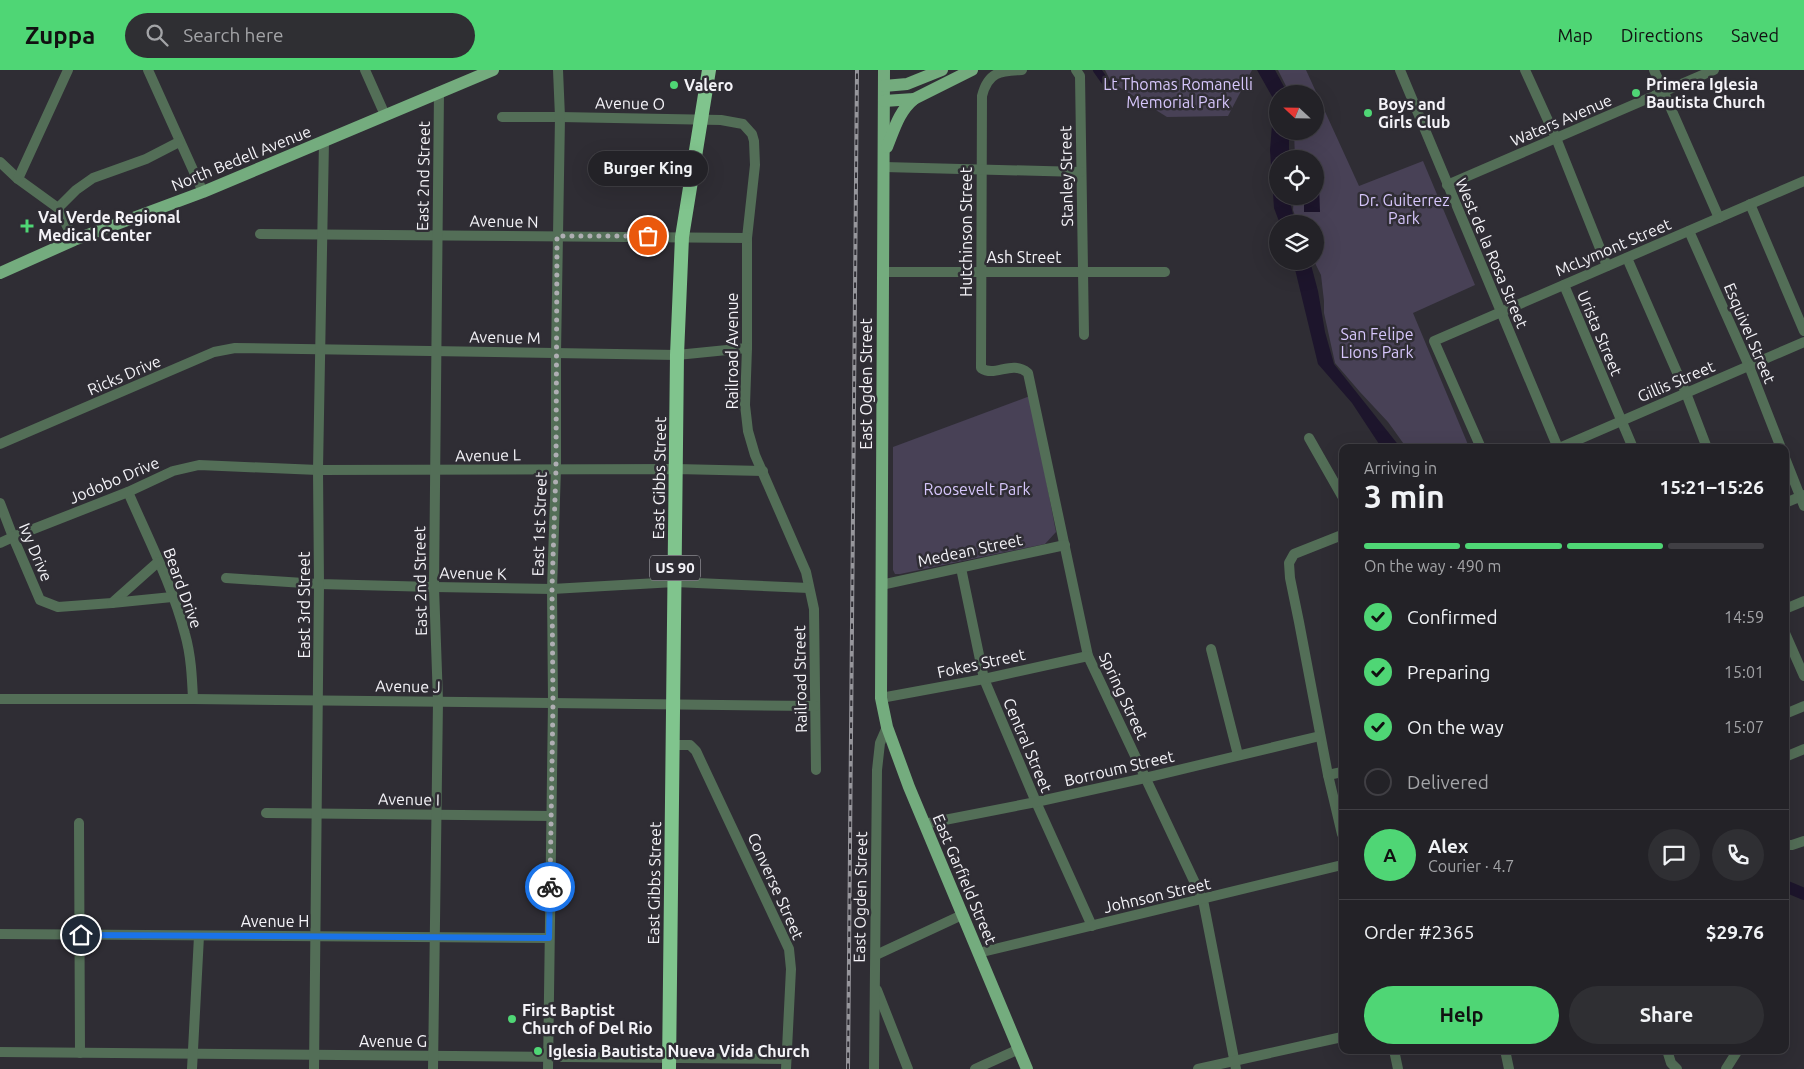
<!DOCTYPE html>
<meta charset="utf-8">
<style>
:root{--surface:#232227;--page:#2f2f33;--text:#f1f3f6;--muted:#a3a4a7;--line:#403f44;--accent:#4fd675}
body{margin:0;font-family:Ubuntu,sans-serif;background:var(--page);color:var(--text);height:100vh;display:flex;flex-direction:column;font-size:19px;white-space:nowrap}
*{box-sizing:border-box;margin:0}
p{font-size:16px;color:var(--muted)}
.icon{flex:none;width:28px;height:28px;fill:none;stroke:currentColor;stroke-width:2;stroke-linecap:round;stroke-linejoin:round}
.map{position:relative;flex:1;overflow:hidden}
.sheet{position:absolute;left:1339px;top:374px;width:450px;height:610px;display:flex;flex-direction:column;background:var(--surface);border-radius:10px;box-shadow:0 5px 20px #0002,0 0 0 1px var(--line)}
.sheet>*{flex:none}
.needle{width:32px;rotate:292deg}
.tools{position:absolute;left:1269px;top:15px;display:grid;gap:10px}
.tools a{display:grid;place-items:center;width:55px;height:55px;border-radius:50%;background:var(--surface);box-shadow:0 5px 20px #0002,0 0 0 1px var(--line);font-size:25px}
.pin{position:absolute;display:grid;place-items:center;width:42px;height:42px;color:#fff;margin:-21px;border:2px solid #fff;border-radius:50%;box-shadow:0 1px 5px #0007}
.courier{position:absolute;display:grid;place-items:center;width:50px;height:50px;margin:-25px;border:4px solid #1a73e8;border-radius:50%;background:#fff;color:#222;box-shadow:0 1px 6px #0007}
.bubble{position:absolute;height:35px;border-radius:18px;background:var(--surface);box-shadow:0 5px 20px #0002,0 0 0 1px var(--line);font-size:16px;font-weight:700;line-height:35px;text-align:center}
.summary em{font-style:normal;font-weight:700}
.summary div{display:flex;flex-direction:column-reverse}
.summary{display:flex;align-items:center;justify-content:space-between;height:85px;padding:0 25px}
h1{font-size:32px;font-weight:700;line-height:38px}
.bar{display:grid;grid-template-columns:repeat(4,1fr);gap:8px 5px;align-content:center;height:60px;padding:0 25px}
.bar i{height:6px;border-radius:4px;background:var(--line)}
.bar .active{background:var(--accent)}
.bar p{grid-column:span 4}
.line{display:flex;align-items:center;gap:12px;padding:0 25px;border-top:1px solid var(--line)}
.line div{flex:1}
.round{display:grid;place-items:center;flex:none;width:52px;height:52px;border-radius:26px;background:var(--page)}
ol{padding:0 25px;list-style:none}
li{display:flex;align-items:center;gap:15px;height:55px}
li p{margin-inline-start:auto}
li .icon{padding:5px;border-radius:50%;background:var(--accent);color:#111;stroke-width:4}
li:last-child{color:var(--muted)}
li i{width:28px;height:28px;border:2px solid var(--line);border-radius:50%}
.cta{display:flex;gap:10px;margin-top:auto;padding:10px 25px}
.cta a{flex:1;height:58px;border-radius:30px;background:var(--accent);color:#111;font-size:20px;font-weight:700;line-height:58px;text-align:center}
.cta a+a{background:var(--page);color:var(--text)}
header{display:flex;align-items:center;gap:30px;box-sizing:border-box;height:70px;padding:0 25px;background:var(--accent);color:#111}
header strong{font-size:24px}
nav{display:flex;gap:28px;margin-inline-start:auto;font-size:18px}
.search{width:350px;height:45px;background:var(--page);display:flex;align-items:center;gap:12px;box-sizing:border-box;padding:0 18px;border-radius:28px;color:var(--muted);font-size:19px}
.map>svg:first-child{display:block}
</style>
<header>
<strong>Zuppa</strong>
<div class="search"><svg class="icon" aria-label="search" viewBox="0 0 24 24"><circle cx="10" cy="10" r="6"/><path d="M15 15l6 6"/></svg>Search here</div>
<nav><a>Map</a><a>Directions</a><a>Saved</a></nav>
</header>
<div class="map">
<svg width="1804" height="999" viewBox="0 0 1804 999">
<rect width="100%" height="100%" fill="#2f2d34"/>
<!-- green -->
<g fill="#484156">
<path d="M1105 0H1252L1228 46 1167 47 1111 12Z"/>
<path d="M1278 0H1306L1359 116 1423 91 1475 215 1413 243 1469 377H1406L1388 352 1360 322 1335 293 1324 243V231L1321 205 1314 191 1315 154H1298L1293 140 1294 126H1315V89H1295L1294 61H1315V24H1290Z"/>
<path d="M1030 326 1056 462 1045 474 900 504H895L893 500V377Z"/>
</g>
<!-- water -->
<g fill="#1d152c">
<path d="M1257 0H1275L1288 24H1278V61H1289V89H1278V126H1289L1295 154H1280L1274 138 1270 80 1274 30Z"/>
<path d="M1315 114H1319L1320 142H1304V126H1315Z"/>
<path d="M1293 191H1310L1318 221 1325 262 1334 294 1400 377H1381L1352 333 1318 294Z"/>
</g>
<g fill="none" stroke-linecap="round" stroke-linejoin="round">
<!-- canal -->
<path stroke="#1d152c" stroke-width="8" d="M1097 0 1109 17"/>
<!-- river -->
<path stroke="#1d152c" stroke-width="12" d="M1785 816 1804 824"/>
<!-- minor -->
<g stroke="#536e57" stroke-width="10">
<path d="M148 0 203 122"/>
<path d="M365 0 385 45"/>
<path d="M1022 0C1000 1 988 2 982 26L981 298C996 308 1011 289 1028 303L1088 586 1203 830 1236 999"/>
<path d="M1076 0 1080 6 1084 265"/>
<path d="M1400 0 1558 378"/>
<path d="M1525 0 1556 68 1607 196"/>
<path d="M1654 0 1719 148"/>
<path d="M502 47H560L721 50 743 54 752 64 754 71 755 95 747 168V278L745 335 748 361 755 385 806 502 814 539 816 700"/>
<path d="M0 92 18 109 58 138 74 170"/>
<path d="M884 97 1081 102"/>
<path d="M18 109 68 0"/>
<path d="M1447 115 1714 0"/>
<path d="M1750 134 1804 261"/>
<path d="M58 138 76 120 93 108 146 89 179 72"/>
<path d="M1689 161 1749 296 1781 378"/>
<path d="M260 164 747 168"/>
<path d="M1627 188 1686 323 1707 378"/>
<path d="M883 202H1165"/>
<path d="M1564 215 1633 378"/>
<path d="M1309 368 1342 426"/>
<path d="M0 374 214 282 235 278 677 285 747 278"/>
<path d="M1481 378 1434 271 1804 111"/>
<path d="M1559 378 1804 272"/>
<path d="M1785 388 1804 436"/>
<path d="M128 422C148 468 173 517 185 564 191 585 192 607 193 629"/>
<path d="M0 433 13 467 40 530 58 537 112 533 158 492"/>
<path d="M1785 433 1804 425"/>
<path d="M1342 465 1294 484 1289 493 1290 508 1299 552 1328 705 1342 764"/>
<path d="M0 473 13 467 128 422 173 401 199 395 318 400 676 399 763 401"/>
<path d="M961 498 984 609 1036 732 1092 856"/>
<path d="M226 508 319 514 434 517 552 519 675 512 809 518"/>
<path d="M881 515 1065 475"/>
<path d="M112 533 172 527"/>
<path d="M1785 539 1804 531"/>
<path d="M1785 563 1804 606"/>
<path d="M1211 579 1238 685"/>
<path d="M881 628 984 609 1088 586"/>
<path d="M0 629H193L815 636"/>
<path d="M1785 644 1804 636"/>
<path d="M673 675H690L696 681 789 879 791 899 786 999"/>
<path d="M1785 687 1804 679"/>
<path d="M1328 705 1342 702"/>
<path d="M266 743 551 746"/>
<path d="M79 753 80 983"/>
<path d="M924 754 1036 732 1145 708 1320 666"/>
<path d="M1785 775H1792L1804 771"/>
<path d="M0 864 549 868"/>
<path d="M978 883 1342 795"/>
<path d="M876 885 962 845"/>
<path d="M877 920 908 999"/>
<path d="M1394 980 1398 999"/>
<path d="M1505 980 1509 999"/>
<path d="M1667 980 1671 993 1677 999"/>
<path d="M0 982 786 989"/>
<path d="M192 999 199 866"/>
<path d="M314 999 319 514 318 400 324 71"/>
<path d="M433 999 438 631 434 517 439 22"/>
<path d="M548 999 553 632 552 519 556 399V283L560 47 558 0"/>
<path d="M874 999 877 700 880 673 887 657"/>
<path d="M975 999 1019 979"/>
<path d="M1198 999 1342 967"/>
<path d="M1726 999 1738 980"/>
</g>
<!-- major -->
<g stroke="#74ac7e" stroke-width="12">
<path d="M884 0 881 628 887 657 909 717 1027 999"/>
<path d="M884 16 907 14 942 0"/>
<path d="M884 31 914 29 972 0"/>
<path d="M887 77C894 60 899 41 914 29"/>
<path d="M0 203 74 170 203 122 493 0"/>
</g>
<!-- highway -->
<path stroke="#80c48d" stroke-width="14" d="M669 999 677 285 682 167 709 0"/>
<defs>
<path id="rail" d="M848 999 857 0"/>
</defs>
<!-- rail casing -->
<use href="#rail" stroke="#97969c" stroke-width="4"/>
<!-- rail -->
<use href="#rail" stroke="#2f2d34" stroke-width="2" stroke-dasharray="5.5" stroke-linecap="butt"/>
</g>
<g fill="none" stroke-linecap="round" stroke-linejoin="round">
<!-- done -->
<path stroke="#afaeb3" stroke-width="5" stroke-dasharray="0 9" d="M550 817 553 632 552 518 556 399 557 166H648"/>
<!-- route -->
<path stroke="#1a73e8" stroke-width="6" d="M81 865 549 868 550 817"/>
</g>
<!-- markers -->
<g fill="#4fd675" stroke="#2f2d34" stroke-width="2">
<circle cx="674" cy="15" r="5"/>
<circle cx="1636" cy="23" r="5"/>
<circle cx="1368" cy="43" r="5"/>
<path d="M24.5 148.5h5v5h5v5h-5v5h-5v-5h-5v-5h5z"/>
<circle cx="512" cy="949" r="5"/>
<circle cx="538" cy="981" r="5"/>
</g>
<g text-anchor="middle" stroke-width="5" stroke-linejoin="round" paint-order="stroke">
<!-- shield labels -->
<rect fill="#2f2d34" stroke="#b9b8bd" stroke-width="1" x="650" y="485.5" width="50" height="25" rx="4"/>
<g font-size="15" font-weight="bold" fill="#f4f3f8">
<text x="675" y="503">US 90</text>
</g>
<!-- park labels -->
<g font-size="16" fill="#d6c6fb" stroke="#2f2d34">
<text x="1178" y="20">Lt Thomas Romanelli<tspan x="1178" dy="18">Memorial Park</tspan></text>
<text x="1404" y="136">Dr. Guiterrez<tspan x="1404" dy="18">Park</tspan></text>
<text x="1377" y="270">San Felipe<tspan x="1377" dy="18">Lions Park</tspan></text>
<text x="977" y="425">Roosevelt Park</text>
</g>
<!-- poi labels -->
<g font-size="16" font-weight="bold" fill="#f4f3f8" stroke="#2f2d34" text-anchor="start">
<text x="1646" y="20">Primera Iglesia<tspan x="1646" dy="18">Bautista Church</tspan></text>
<text x="684" y="21">Valero</text>
<text x="1378" y="40">Boys and<tspan x="1378" dy="18">Girls Club</tspan></text>
<text x="38" y="153">Val Verde Regional<tspan x="38" dy="18">Medical Center</tspan></text>
<text x="522" y="946">First Baptist<tspan x="522" dy="18">Church of Del Rio</tspan></text>
<text x="548" y="987">Iglesia Bautista Nueva Vida Church</text>
</g>
<!-- street labels -->
<g font-size="16" fill="#f4f3f8" stroke="#2f2d34">
<text transform="translate(630 33) rotate(1)" y="6">Avenue O</text>
<text transform="translate(1561 50) rotate(-23)" y="6">Waters Avenue</text>
<text transform="translate(241 88) rotate(-22)" y="6">North Bedell Avenue</text>
<text transform="translate(423 106) rotate(-89)" y="6">East 2nd Street</text>
<text transform="translate(1066 106) rotate(-91)" y="6">Stanley Street</text>
<text transform="translate(504 151) rotate(1)" y="6">Avenue N</text>
<text transform="translate(966 162) rotate(-90)" y="6">Hutchinson Street</text>
<text transform="translate(1613 177) rotate(-23)" y="6">McLymont Street</text>
<text transform="translate(1492 183) rotate(67)" y="6">West de la Rosa Street</text>
<text x="1024" y="193">Ash Street</text>
<text transform="translate(1600 263) rotate(67)" y="6">Urista Street</text>
<text transform="translate(1750 263) rotate(67)" y="6">Esquivel Street</text>
<text transform="translate(505 267) rotate(1)" y="6">Avenue M</text>
<text transform="translate(732 281) rotate(-90)" y="6">Railroad Avenue</text>
<text transform="translate(124 305) rotate(-23)" y="6">Ricks Drive</text>
<text transform="translate(1676 311) rotate(-23)" y="6">Gillis Street</text>
<text transform="translate(866 314) rotate(-90)" y="6">East Ogden Street</text>
<text transform="translate(488 385) rotate(-1)" y="6">Avenue L</text>
<text transform="translate(659 408) rotate(-89)" y="6">East Gibbs Street</text>
<text transform="translate(114 410) rotate(-23)" y="6">Jodobo Drive</text>
<text transform="translate(539 454) rotate(-88)" y="6">East 1st Street</text>
<text transform="translate(970 480) rotate(-12)" y="6">Medean Street</text>
<text transform="translate(36 482) rotate(67)" y="6">Ivy Drive</text>
<text transform="translate(473 503) rotate(1)" y="6">Avenue K</text>
<text transform="translate(420 511) rotate(-91)" y="6">East 2nd Street</text>
<text transform="translate(183 518) rotate(70)" y="6">Beard Drive</text>
<text transform="translate(304 535) rotate(-90)" y="6">East 3rd Street</text>
<text transform="translate(981 593) rotate(-12)" y="6">Fokes Street</text>
<text transform="translate(800 609) rotate(-91)" y="6">Railroad Street</text>
<text transform="translate(408 616) rotate(1)" y="6">Avenue J</text>
<text transform="translate(1124 626) rotate(65)" y="6">Spring Street</text>
<text transform="translate(1028 675) rotate(67)" y="6">Central Street</text>
<text transform="translate(1119 698) rotate(-13)" y="6">Borroum Street</text>
<text transform="translate(409 729) rotate(1)" y="6">Avenue I</text>
<text transform="translate(965 809) rotate(67)" y="6">East Garfield Street</text>
<text transform="translate(654 813) rotate(-89)" y="6">East Gibbs Street</text>
<text transform="translate(776 816) rotate(66)" y="6">Converse Street</text>
<text transform="translate(1157 825) rotate(-13)" y="6">Johnson Street</text>
<text transform="translate(860 827) rotate(-89)" y="6">East Ogden Street</text>
<text x="275" y="857">Avenue H</text>
<text x="393" y="977">Avenue G</text>
</g>
</g>
</svg>
<div class="tools">
<a><svg class="needle" viewBox="-14 -14 28 28"><path d="M0-13l5 13h-10z" fill="#e53935"/><path d="M0 13l5-13h-10z" fill="#a3a4a7"/></svg></a>
<a><svg class="icon" aria-label="locate" viewBox="0 0 24 24"><circle cx="12" cy="12" r="6"/><path d="M12 2v4M12 18v4M2 12h4M18 12h4"/></svg></a>
<a><svg class="icon" aria-label="layers" viewBox="0 0 24 24"><path d="M12 4l9 5-9 5-9-5zM3 14l9 5 9-5"/></svg></a>
</div>
<div class="pin" style="left:648px;top:166px;background:#ea580c"><svg class="icon" aria-label="bag" viewBox="0 0 24 24"><path d="M5 8h14l-1 12H6zM9 8a3 3 0 0 1 6 0"/></svg></div>
<div class="pin" style="left:81px;top:865px;background:#1f2937"><svg class="icon" aria-label="home" viewBox="0 0 24 24"><path d="M3 11l9-7 9 7M6 9v11h12V9"/></svg></div>
<div class="courier" style="left:550px;top:817px"><svg class="icon" aria-label="bike" viewBox="0 0 24 24"><circle cx="6" cy="16" r="4"/><circle cx="18" cy="16" r="4"/><path d="M6 16l4-8h5l3 8M10 8l3 8H6M13 5h3"/></svg></div>
<div class="bubble" style="left:588px;top:81px;width:120px">Burger King</div>
<section class="sheet">
<div class="summary"><div><h1>3 min</h1><p>Arriving in</p></div><em>15:21–15:26</em></div>
<div class="bar"><i class="active"></i><i class="active"></i><i class="active"></i><i></i><p>On the way · 490 m</p></div>
<ol>
<li><svg class="icon" aria-label="check" viewBox="0 0 24 24"><path d="M5 12l5 5 9-10"/></svg>Confirmed<p>14:59</p></li>
<li><svg class="icon" aria-label="check" viewBox="0 0 24 24"><path d="M5 12l5 5 9-10"/></svg>Preparing<p>15:01</p></li>
<li><svg class="icon" aria-label="check" viewBox="0 0 24 24"><path d="M5 12l5 5 9-10"/></svg>On the way<p>15:07</p></li>
<li><i></i>Delivered</li>
</ol>
<div class="line" style="height:90px"><b class="round" style="background:var(--accent);color:#111">A</b><div><b>Alex</b><p>Courier · 4.7</p></div><a class="round"><svg class="icon" aria-label="chat" viewBox="0 0 24 24"><path d="M4 5h16v11H9l-5 4z"/></svg></a><a class="round"><svg class="icon" aria-label="phone" viewBox="0 0 24 24"><path d="M5 4h4l2 5-3 2q2 4 5 5l2-3 5 2v4C11 20 4 13 5 4z"/></svg></a></div>
<div class="line" style="height:65px"><div>Order #2365</div><b>$29.76</b></div>
<div class="cta"><a>Help</a><a>Share</a></div>
</section>
</div>
